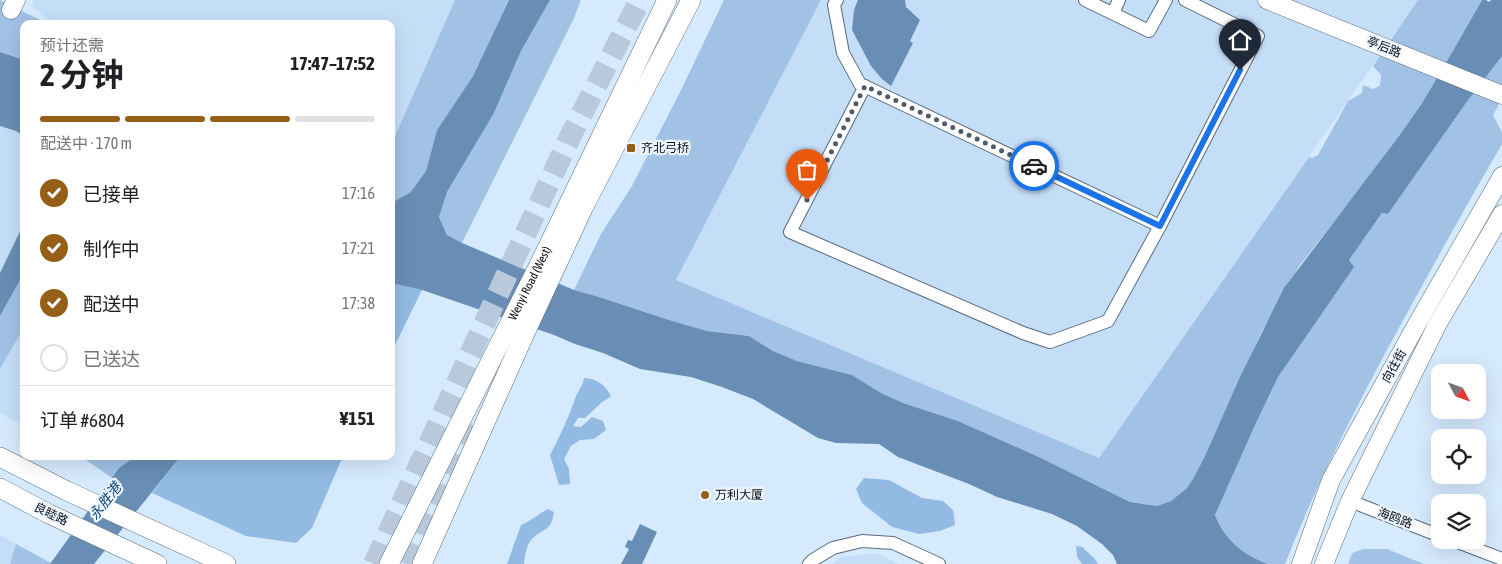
<!DOCTYPE html>
<html lang="zh">
<meta charset="utf-8">
<style>
:root{--surface:#fff;--page:#f2f2f2;--text:#202124;--muted:#757577;--line:#e0e0e0;--accent:#965f18}
body{margin:0;font-family:"Asap Condensed","Noto Sans SC",sans-serif;background:var(--page);color:var(--text);height:100vh;display:flex;flex-direction:column;font-size:19px;white-space:nowrap}
*{box-sizing:border-box;margin:0}
p{font-size:16px;color:var(--muted)}
.icon{flex:none;width:28px;height:28px;fill:none;stroke:currentColor;stroke-width:2;stroke-linecap:round;stroke-linejoin:round}
.map{position:relative;flex:1;overflow:hidden}
.panel{position:absolute;left:20px;top:20px;width:375px;height:440px;display:flex;flex-direction:column;background:var(--surface);border-radius:10px;box-shadow:0 5px 20px #0002}
.panel>*{flex:none}
.needle{width:32px;rotate:131deg}
.buttons{position:absolute;left:1431px;top:364px;display:grid;gap:10px}
.buttons a{display:grid;place-items:center;width:55px;height:55px;border-radius:10px;background:var(--surface);box-shadow:0 5px 20px #0002;font-size:25px}
.pin{position:absolute;display:grid;place-items:center;width:42px;height:42px;color:#fff;margin:-51px -21px;border-radius:50% 50% 50% 0;rotate:-45deg;box-shadow:0 0 5px #0007}
.pin .icon{rotate:45deg}
.courier{position:absolute;display:grid;place-items:center;width:50px;height:50px;margin:-25px;border:4px solid #1a73e8;border-radius:50%;background:#fff;color:#222;box-shadow:0 1px 6px #0007}
.overview em{font-style:normal;font-weight:700}
.overview div{display:flex;flex-direction:column-reverse}
.overview{display:flex;align-items:center;justify-content:space-between;height:85px;padding:0 20px}
h1{font-size:32px;font-weight:700;line-height:38px}
.bar{display:grid;grid-template-columns:repeat(4,1fr);gap:8px 5px;align-content:center;height:60px;padding:0 20px}
.bar i{height:6px;border-radius:4px;background:var(--line)}
.bar .current{background:var(--accent)}
.bar p{grid-column:span 4}
.line{display:flex;align-items:center;gap:12px;padding:0 20px;border-top:1px solid var(--line)}
.line div{flex:1}
ol{padding:0 20px;list-style:none}
li{display:flex;align-items:center;gap:15px;height:55px}
li p{margin-inline-start:auto}
li .icon{padding:5px;border-radius:50%;background:var(--accent);color:#fff;stroke-width:4}
li:last-child{color:var(--muted)}
li i{width:28px;height:28px;border:2px solid var(--line);border-radius:50%}
.map>svg:first-child{display:block}
</style>
<div class="map">
<svg width="1502" height="564" viewBox="0 0 1502 564">
<rect width="100%" height="100%" fill="#d6eafe"/>
<!-- built -->
<g fill="#c5def8">
<path d="M34 0H455L391 145V24H55L31 6Z"/>
<path d="M821 0H1418L1099 458 676 280Z"/>
<path d="M0 126 16 131 24 136V223L0 273Z"/>
<path d="M24 327V426L0 413V369Z"/>
<path d="M0 535 16 544 10 564H0Z"/>
<path d="M876 553 900 564H832L841 557Z"/>
</g>
<!-- green -->
<g fill="#a1c2e5">
<path d="M0 0 48 24H24V60L0 52Z"/>
<path d="M455 0H509L473 76 437 130 426 171 410 194 391 203V145Z"/>
<path d="M550 0H581L574 18 462 243 447 235 439 217 447 192 494 113 521 51Z"/>
<path d="M724 0H821L676 280 1099 458 1309 157 1312 158 1318 155 1348 101 1362 93 1363 85 1373 89 1380 86 1381 75 1373 66 1418 0H1482L1454 49 1423 101 1399 136 1359 190 1300 265 1262 331 1205 456 1194 477 1187 488 1171 501 1157 506 1130 502 1039 457 958 421 903 403 881 393 852 375 797 361 773 351 749 336 707 331 669 320 599 297 574 290 601 234 632 186 682 88Z"/>
<path d="M1502 56V99L1493 115 1502 132V144C1467 204 1434 264 1400 326 1358 403 1317 482 1285 564 1280 564 1274 564 1269 564 1253 562 1230 542 1221 530 1219 525 1217 520 1215 515L1256 423 1278 377 1306 336 1349 260 1382 213 1388 214 1466 103Z"/>
<path d="M24 273V327L0 369V316Z"/>
<path d="M92 456H136L119 468 112 478 86 460Z"/>
<path d="M16 544 51 563 50 564H10Z"/>
<path d="M1363 549H1387L1424 564H1348L1352 553Z"/>
</g>
<!-- forest -->
<g fill="#92bae3">
<path d="M391 283 422 290 391 353Z"/>
<path d="M584 378C597 379 605 384 611 396L601 403 585 418H578L573 426 581 427 592 417 603 421 606 430 594 439 580 440 571 446 564 459 569 469 570 484 559 485 550 455C560 436 569 417 576 396 579 390 583 385 584 378Z"/>
<path d="M181 456H343L312 528 296 543 246 536 152 493Z"/>
<path d="M864 478 889 480 922 498 943 501 953 510 955 525 940 531 919 534 892 527 862 503 856 489Z"/>
<path d="M548 509 554 512C551 532 545 527 533 538 526 544 525 556 524 564H507L521 525C531 521 538 514 548 509Z"/>
<path d="M1076 546 1082 547 1094 558 1098 564H1082L1077 557Z"/>
</g>
<!-- water -->
<g fill="#688eb5">
<path d="M509 0H550L521 51 494 113 447 192 439 217 447 235 462 243 574 290 599 297 669 320 707 331 749 336 773 351 797 361 852 375 881 393 903 403 958 421 1039 457 1130 502 1157 506 1171 501 1187 488 1194 477 1205 456 1240 377 1284 288 1399 136 1422 103 1454 49 1482 0H1486L1489 2 1491 0H1502V56L1466 103 1388 214 1382 213 1349 260 1354 267 1278 377 1256 423 1215 515C1224 539 1244 556 1268 564H1117L1113 555 1102 544 1077 526 1052 514 997 497 969 484 898 457 879 444 836 443 818 438 753 399 722 387 691 377 640 369 603 353 575 344 554 335 422 290 391 283V203L410 193 426 171 437 130 473 76Z"/>
<path d="M858 0H905L906 7 920 20 910 41 913 43 891 86 882 79 871 66 852 30 854 10Z"/>
<path d="M0 52 24 60V136L16 131 0 126Z"/>
<path d="M24 223V273L0 316V273Z"/>
<path d="M136 456H181L94 564H50L119 468Z"/>
<path d="M640 524 657 532 642 564H621L629 549 625 547 628 540 632 541Z"/>
</g>
<g fill="none" stroke-linecap="round" stroke-linejoin="round">
<!-- highway-tunnel -->
<g stroke="#b7c9db" stroke-width="22" stroke-dasharray="22 11" stroke-linecap="butt">
<path d="M374 564 570 137 640 0"/>
<path d="M406 564 473 414"/>
</g>
<defs>
<g id="street">
<path d="M837 0 834 5 843 53 860 84 1160 226 1258 36 1185 0"/>
<path d="M1085 0 1149 31 1166 0"/>
<path d="M1113 13 1119 0"/>
<path d="M865 86 790 232 1023 333 1050 342 1108 321 1160 226"/>
<path d="M1350 501 1440 536"/>
<path d="M1452 540 1502 559"/>
<path d="M809 564 813 560 833 548 862 541 893 543 939 564"/>
</g>
<g id="secondary">
<path d="M1267 0 1502 95"/>
<path d="M11 10 16 0"/>
<path d="M1301 564 1331 480 1417 324 1502 176"/>
<path d="M1324 564 1350 501 1437 325 1502 214"/>
</g>
<g id="primary">
<path d="M0 457 67 491 226 564"/>
<path d="M0 488 49 514 157 564"/>
<path id="s1" d="M389 564 543 257 667 0"/>
<path d="M422 564 521 342 583 208 691 0"/>
</g>
</defs>
<!-- street casing -->
<use href="#street" stroke="#596a7c" stroke-width="14"/>
<!-- secondary casing -->
<use href="#secondary" stroke="#596a7c" stroke-width="19"/>
<!-- primary casing -->
<use href="#primary" stroke="#596a7c" stroke-width="20"/>
<!-- street -->
<use href="#street" stroke="#fff" stroke-width="12"/>
<!-- secondary -->
<use href="#secondary" stroke="#fff" stroke-width="18"/>
<!-- primary -->
<use href="#primary" stroke="#fff" stroke-width="19"/>
</g>
<g fill="none" stroke-linecap="round" stroke-linejoin="round">
<!-- done -->
<path stroke="#4f5b66" stroke-width="5" stroke-dasharray="0 9" d="M807 200 865 86 1034 166"/>
<!-- route -->
<path stroke="#1a73e8" stroke-width="6" d="M1034 166 1160 226 1240 70"/>
</g>
<!-- markers -->
<g fill="#965f18" stroke="#edf5fe" stroke-width="2">
<rect x="626" y="143" width="10" height="10" rx="2.5"/>
<circle cx="705" cy="495" r="5"/>
</g>
<g text-anchor="middle" stroke-width="4.5" stroke-linejoin="round" paint-order="stroke">
<!-- street labels -->
<g font-size="12" fill="#070e14" stroke="#edf5fe">
<text transform="translate(1384 47) rotate(22)" y="4">亭后路</text>
<text dy="4" stroke="none"><textPath href="#s1" startOffset="314">Wenyi Road (West)</textPath></text>
<text transform="translate(1394 366) rotate(-61)" y="4">向往街</text>
<text transform="translate(51 514) rotate(26)" y="4">良睦路</text>
<text transform="translate(1395 518) rotate(21)" y="4">海鸥路</text>
</g>
<!-- poi labels -->
<g font-size="12" fill="#070e14" stroke="#edf5fe" text-anchor="start">
<text x="641" y="152">齐北弓桥</text>
<text x="715" y="499">万利大厦</text>
</g>
<!-- water labels -->
<g font-size="14" font-style="italic" fill="#0e497c" stroke="#edf5fe">
<text transform="translate(105 501) rotate(-52)" y="5">永胜港</text>
</g>
</g>
</svg>
<div class="buttons">
<a><svg class="needle" viewBox="-14 -14 28 28"><path d="M0-13l5 13h-10z" fill="#e53935"/><path d="M0 13l5-13h-10z" fill="#757577"/></svg></a>
<a><svg class="icon" aria-label="locate" viewBox="0 0 24 24"><circle cx="12" cy="12" r="6"/><path d="M12 2v4M12 18v4M2 12h4M18 12h4"/></svg></a>
<a><svg class="icon" aria-label="layers" viewBox="0 0 24 24"><path d="M12 4l9 5-9 5-9-5zM3 14l9 5 9-5"/></svg></a>
</div>
<div class="pin" style="left:807px;top:200px;background:#ea580c"><svg class="icon" aria-label="bag" viewBox="0 0 24 24"><path d="M5 8h14l-1 12H6zM9 8a3 3 0 0 1 6 0"/></svg></div>
<div class="pin" style="left:1240px;top:70px;background:#1f2937"><svg class="icon" aria-label="home" viewBox="0 0 24 24"><path d="M3 11l9-7 9 7M6 9v11h12V9"/></svg></div>
<div class="courier" style="left:1034px;top:166px"><svg class="icon" aria-label="car" viewBox="0 0 24 24"><path d="M5 17H2v-5l4-1 3-4h7l3 4 3 1v5h-3M9 17h6M6 11h13"/><circle cx="7" cy="17" r="2"/><circle cx="17" cy="17" r="2"/></svg></div>
<section class="panel">
<div class="overview"><div><h1>2 分钟</h1><p>预计还需</p></div><em>17:47–17:52</em></div>
<div class="bar"><i class="current"></i><i class="current"></i><i class="current"></i><i></i><p>配送中 · 170 m</p></div>
<ol>
<li><svg class="icon" aria-label="check" viewBox="0 0 24 24"><path d="M5 12l5 5 9-10"/></svg>已接单<p>17:16</p></li>
<li><svg class="icon" aria-label="check" viewBox="0 0 24 24"><path d="M5 12l5 5 9-10"/></svg>制作中<p>17:21</p></li>
<li><svg class="icon" aria-label="check" viewBox="0 0 24 24"><path d="M5 12l5 5 9-10"/></svg>配送中<p>17:38</p></li>
<li><i></i>已送达</li>
</ol>
<div class="line" style="height:65px"><div>订单 #6804</div><b>¥151</b></div>
</section>
</div>
